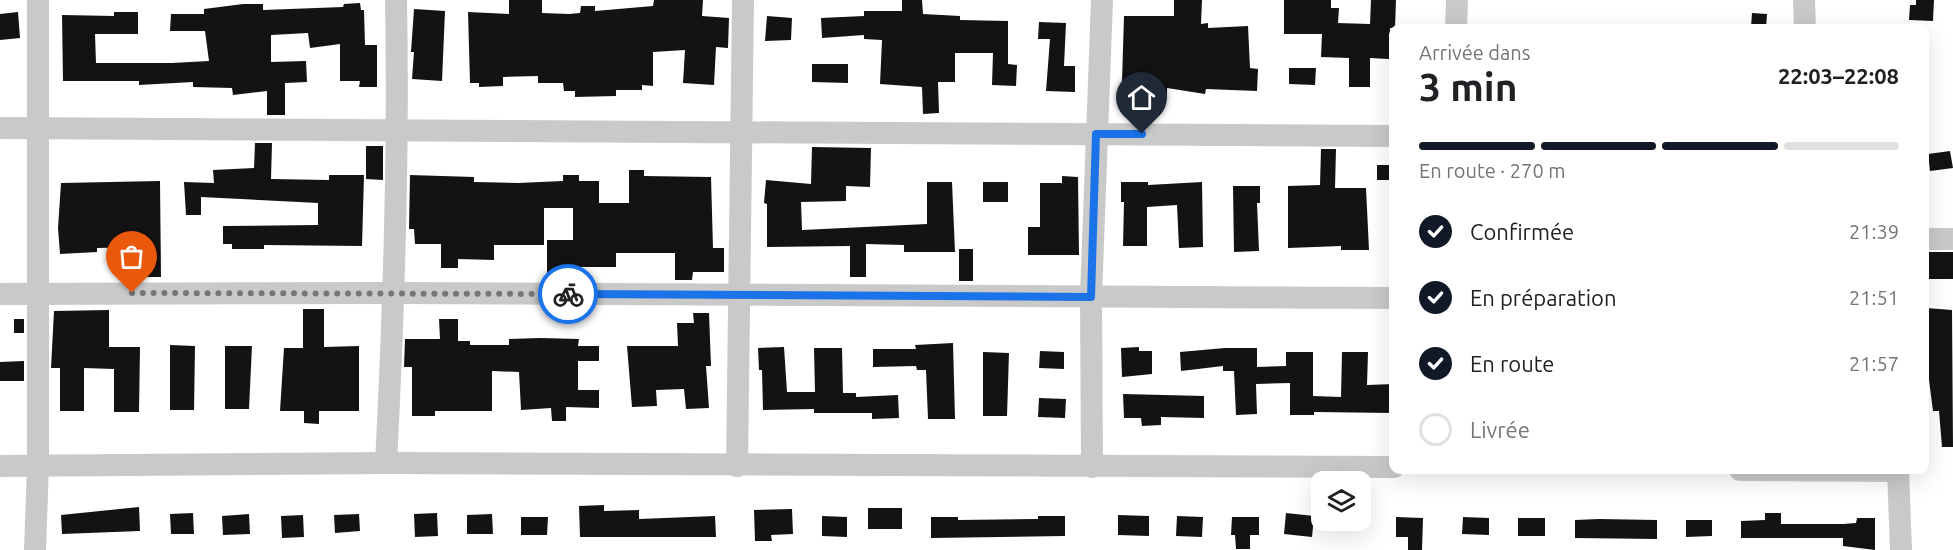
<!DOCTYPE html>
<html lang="fr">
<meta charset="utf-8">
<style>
:root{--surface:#fff;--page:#f6f6f6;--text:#202124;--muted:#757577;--line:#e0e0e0;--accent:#111827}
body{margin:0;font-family:Ubuntu,sans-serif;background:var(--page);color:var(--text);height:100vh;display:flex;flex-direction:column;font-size:22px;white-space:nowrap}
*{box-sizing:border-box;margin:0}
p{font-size:20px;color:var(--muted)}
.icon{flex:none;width:33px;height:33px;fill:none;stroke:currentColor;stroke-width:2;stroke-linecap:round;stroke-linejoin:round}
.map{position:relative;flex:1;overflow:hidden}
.drawer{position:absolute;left:1389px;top:24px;width:540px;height:450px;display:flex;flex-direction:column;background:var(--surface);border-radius:12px;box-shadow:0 6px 24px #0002}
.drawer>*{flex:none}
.buttons{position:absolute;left:1311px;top:471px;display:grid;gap:12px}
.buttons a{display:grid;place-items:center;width:60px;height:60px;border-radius:12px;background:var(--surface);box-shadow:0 6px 24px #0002;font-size:30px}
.pin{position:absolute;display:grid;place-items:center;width:51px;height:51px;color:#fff;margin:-62px -26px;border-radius:50% 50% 50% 0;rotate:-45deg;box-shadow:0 0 6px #0007}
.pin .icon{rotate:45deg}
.courier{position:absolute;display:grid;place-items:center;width:60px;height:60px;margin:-30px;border:4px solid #1a73e8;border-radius:50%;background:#fff;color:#222;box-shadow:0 2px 8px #0007}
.overview em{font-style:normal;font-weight:700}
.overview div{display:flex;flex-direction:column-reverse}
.overview{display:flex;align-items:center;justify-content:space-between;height:102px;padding:0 30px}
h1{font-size:39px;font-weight:700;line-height:45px}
.bar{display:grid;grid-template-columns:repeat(4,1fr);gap:9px 6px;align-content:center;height:72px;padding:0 30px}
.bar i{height:8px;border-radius:4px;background:var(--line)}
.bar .selected{background:var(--accent)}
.bar p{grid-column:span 4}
ol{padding:0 30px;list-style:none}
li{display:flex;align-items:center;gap:18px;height:66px}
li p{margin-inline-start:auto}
li .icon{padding:6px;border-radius:50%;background:var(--accent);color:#fff;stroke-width:4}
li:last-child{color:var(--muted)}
li i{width:33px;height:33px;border:3px solid var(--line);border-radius:50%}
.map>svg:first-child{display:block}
</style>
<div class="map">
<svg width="1953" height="550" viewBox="0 0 1953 550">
<rect width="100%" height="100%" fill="#fff"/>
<!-- building -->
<g fill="#131313">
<path d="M509 0H542V13L569 14 580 13 581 6H595V11L653 6 654 0H703L702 16 729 18 728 48 716 47 714 85 683 83 685 50 653 52V86L642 85V90H616V96L575 97V91H564L563 83H538V76L503 77V86L479 87V83H470L468 12 509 14Z"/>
<path d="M902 0H922L923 14 960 16V20L1008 21V64L1017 65 1016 86 992 85 993 53H955V82H938L939 113 923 114 922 87 880 84 882 40 864 39V35L822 38 821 18 864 16V11H902Z"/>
<path d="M1174 0H1202L1201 24 1208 23V28L1248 26 1250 68 1258 69 1257 91 1206 89 1205 94 1167 88V97L1142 95 1143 84 1122 82 1124 16H1174Z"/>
<path d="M1284 0H1331V8H1339L1338 23 1370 24 1371 0H1396L1395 28H1390L1389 59 1370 58V87H1349V58L1321 57 1322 34H1284Z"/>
<path d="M1916 0H1934L1933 21 1909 20 1910 5H1916Z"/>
<path d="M360 3 361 10H364L365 45H377V87H359L360 81H340V44L310 48 308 33 271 35V62L306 61 307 82 285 83V115H267V91L233 95 232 88 193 87V82L139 85V81H63L62 15 114 16V12H138V34H95L96 63H172L209 61 205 31H170L171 14H204V9L243 4H263V10L343 7 344 4Z"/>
<path d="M414 9 445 11 442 81 412 79 414 52H411Z"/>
<path d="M18 12 20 38 0 40V14Z"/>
<path d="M1752 13 1767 14 1766 28H1751Z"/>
<path d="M767 16 792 18 791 40 765 41Z"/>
<path d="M1039 22 1066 23 1064 66H1075V92L1046 91 1050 39H1038Z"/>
<path d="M812 64H848V83L812 82Z"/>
<path d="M1289 68H1316L1315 85 1289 84Z"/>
<path d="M255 143H272L271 179 329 180V175H364L362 246 264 245V249H232V244H223V226L318 225V203L201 197V215H186L184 182 214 183 213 170 254 168Z"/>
<path d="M366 146H383V180L366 179Z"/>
<path d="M812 147 871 148 870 187 846 186V201L801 202 802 230 927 224V182H952L955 252H904V245L866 244V277H850V246L767 247V204L764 203 766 180 811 184Z"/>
<path d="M1321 149H1336L1335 188H1366L1369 250H1341V246L1288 248V186L1320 185Z"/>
<path d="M1950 151 1953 168 1930 171 1928 154Z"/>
<path d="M1377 165H1392L1391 180H1377Z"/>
<path d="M629 170H644V176L711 177 713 248H724V272H693L692 280H675V253H616V267H566V280H547V240H573V208H544V245H494V260L458 259V268H441V244H415L414 229H409L410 175 474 177V182L518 183 563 181V175H579V181H599V203H629Z"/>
<path d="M1062 176 1078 177 1079 255H1028V227H1040V183H1062Z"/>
<path d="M160 181 161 277H142V247L97 248V252L60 254 58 228 61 183Z"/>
<rect x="983" y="182" width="25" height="20"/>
<path d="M1121 182H1148V185L1202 182 1203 247 1179 248 1177 205 1147 207V246H1123L1124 202H1121Z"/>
<path d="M1233 186H1260V203H1257L1259 251 1234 252Z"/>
<rect x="959" y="249" width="14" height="32"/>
<rect x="1924" y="252" width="29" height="27"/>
<path d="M1926 308 1952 310 1953 447H1942L1939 411H1933L1924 341Z"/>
<path d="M303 309H324V347L359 346V411H319V424L304 423V411H280L284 348H303Z"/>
<path d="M109 310V347H140L139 412H114V369L84 368V411H60V368H51L54 311Z"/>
<path d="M693 313H709L711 366H706L709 408 686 409 684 389 656 390 657 406 632 407 627 346H678L677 323H694Z"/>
<rect x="14" y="319" width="10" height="14"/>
<path d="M439 319H458V341H470V345H509V339L540 338 579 339 578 346H599V361H578V390H599V408L566 407V421H552L551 408 521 410 519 372 492 371V411H435V416H412V367H404L405 339H440Z"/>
<path d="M953 343 955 419H928L926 370H917L916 366 873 367V349H916L915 345Z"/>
<path d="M170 345 195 346 194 410H170Z"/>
<path d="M225 346H252L249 409H225Z"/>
<path d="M784 347 787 392H815L814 348H842L843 393H856V397L898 395 899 418 872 419V413H814V409L763 410 762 370H759L758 348Z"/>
<path d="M1139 347V351H1152V374L1122 377 1121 348Z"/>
<path d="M1225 348H1257V367L1286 366V352H1313V396L1341 397 1342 352H1368L1367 385 1394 384V413L1314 412V415H1290V383L1256 384 1257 414 1236 415 1234 371H1223V366L1181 371 1180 352Z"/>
<path d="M1040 351 1064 352V369L1039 368Z"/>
<path d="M983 352 1009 353 1007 416H983Z"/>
<path d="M24 361V381H0V362Z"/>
<path d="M1123 394 1204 396V418L1161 417V425L1142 426 1141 418H1124Z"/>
<path d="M1039 398 1066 399 1065 418 1038 417Z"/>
<path d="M604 505V511L639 510V519L715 516 716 537H580L579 506Z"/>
<path d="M139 507 140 531 62 534 61 515Z"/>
<rect x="868" y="508" width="34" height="21"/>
<path d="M792 509 793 534 771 535 772 541H755L754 510Z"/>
<path d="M193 513 194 534H171L170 514Z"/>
<path d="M437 513 438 536 415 537 414 514Z"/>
<path d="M1286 513 1314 516 1312 537 1284 534Z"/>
<path d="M1765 513H1781V524H1843L1856 523 1857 518H1875V550L1843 546V538H1741V521L1765 520Z"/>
<path d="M249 514 250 534 223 535 222 516Z"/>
<path d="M359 514 360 531 335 533 334 515Z"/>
<path d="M492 514 493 534H467V515Z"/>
<path d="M303 515 304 537 282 538 281 516Z"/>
<path d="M1118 515 1149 516V536L1118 535Z"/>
<path d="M822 516 847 517V537L822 536Z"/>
<path d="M1038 516H1065V536L931 538V517H958V520L1038 519Z"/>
<path d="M1177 516 1203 517 1202 537 1176 536Z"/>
<path d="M521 517H548L547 535H521Z"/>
<path d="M1232 517H1259V535H1250V549H1236L1235 535H1231Z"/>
<path d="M1396 517 1423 518 1422 550H1408V537H1396Z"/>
<path d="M1463 517 1489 518V535L1462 534Z"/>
<rect x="1518" y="518" width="27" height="18"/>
<path d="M1599 519 1657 520V539L1575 538V520Z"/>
<path d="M1686 520H1712V536L1686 537Z"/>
</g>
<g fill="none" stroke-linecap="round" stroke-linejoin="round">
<!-- minor -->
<g stroke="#c9c9c9" stroke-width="22">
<path d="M1804 0 1805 28"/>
<path d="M1456 28 1457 0"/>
<path d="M0 128 1394 136"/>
<path d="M1924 239H1953"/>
<path d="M0 294 395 293 1394 298"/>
<path d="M386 463C394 308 399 155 396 0"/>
<path d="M0 466 386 463 1394 467"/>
<path d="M737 466 743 0"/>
<path d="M1092 467 1091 297 1102 0"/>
<path d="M1740 470 1898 471"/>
<path d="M1898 470 1901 550"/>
<path d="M35 550 38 466V0"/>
</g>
</g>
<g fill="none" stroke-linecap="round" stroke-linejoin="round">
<!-- done -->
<path stroke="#767676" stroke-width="6" stroke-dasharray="0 10.8" d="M132 293 568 294"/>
<!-- route -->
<path stroke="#1a73e8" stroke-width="8" d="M568 294 1091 297 1096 134H1142"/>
</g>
</svg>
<div class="buttons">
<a><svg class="icon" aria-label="layers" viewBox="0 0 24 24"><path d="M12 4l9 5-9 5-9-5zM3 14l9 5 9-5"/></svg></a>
</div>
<div class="pin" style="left:132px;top:293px;background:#ea580c"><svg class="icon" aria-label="bag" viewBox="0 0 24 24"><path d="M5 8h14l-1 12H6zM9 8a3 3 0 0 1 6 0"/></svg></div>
<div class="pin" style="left:1142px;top:134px;background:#1f2937"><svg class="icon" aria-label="home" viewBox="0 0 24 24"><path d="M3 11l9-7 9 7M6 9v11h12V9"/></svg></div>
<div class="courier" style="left:568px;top:294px"><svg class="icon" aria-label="bike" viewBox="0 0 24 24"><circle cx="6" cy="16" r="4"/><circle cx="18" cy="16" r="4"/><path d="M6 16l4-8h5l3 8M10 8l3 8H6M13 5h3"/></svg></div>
<section class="drawer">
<div class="overview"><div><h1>3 min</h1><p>Arrivée dans</p></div><em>22:03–22:08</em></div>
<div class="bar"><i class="selected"></i><i class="selected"></i><i class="selected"></i><i></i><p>En route · 270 m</p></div>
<ol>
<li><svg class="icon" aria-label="check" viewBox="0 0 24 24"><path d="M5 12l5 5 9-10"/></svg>Confirmée<p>21:39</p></li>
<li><svg class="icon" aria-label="check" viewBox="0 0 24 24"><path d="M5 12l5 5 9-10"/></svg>En préparation<p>21:51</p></li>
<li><svg class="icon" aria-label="check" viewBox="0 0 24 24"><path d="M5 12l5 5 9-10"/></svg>En route<p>21:57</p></li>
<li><i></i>Livrée</li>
</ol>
</section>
</div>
